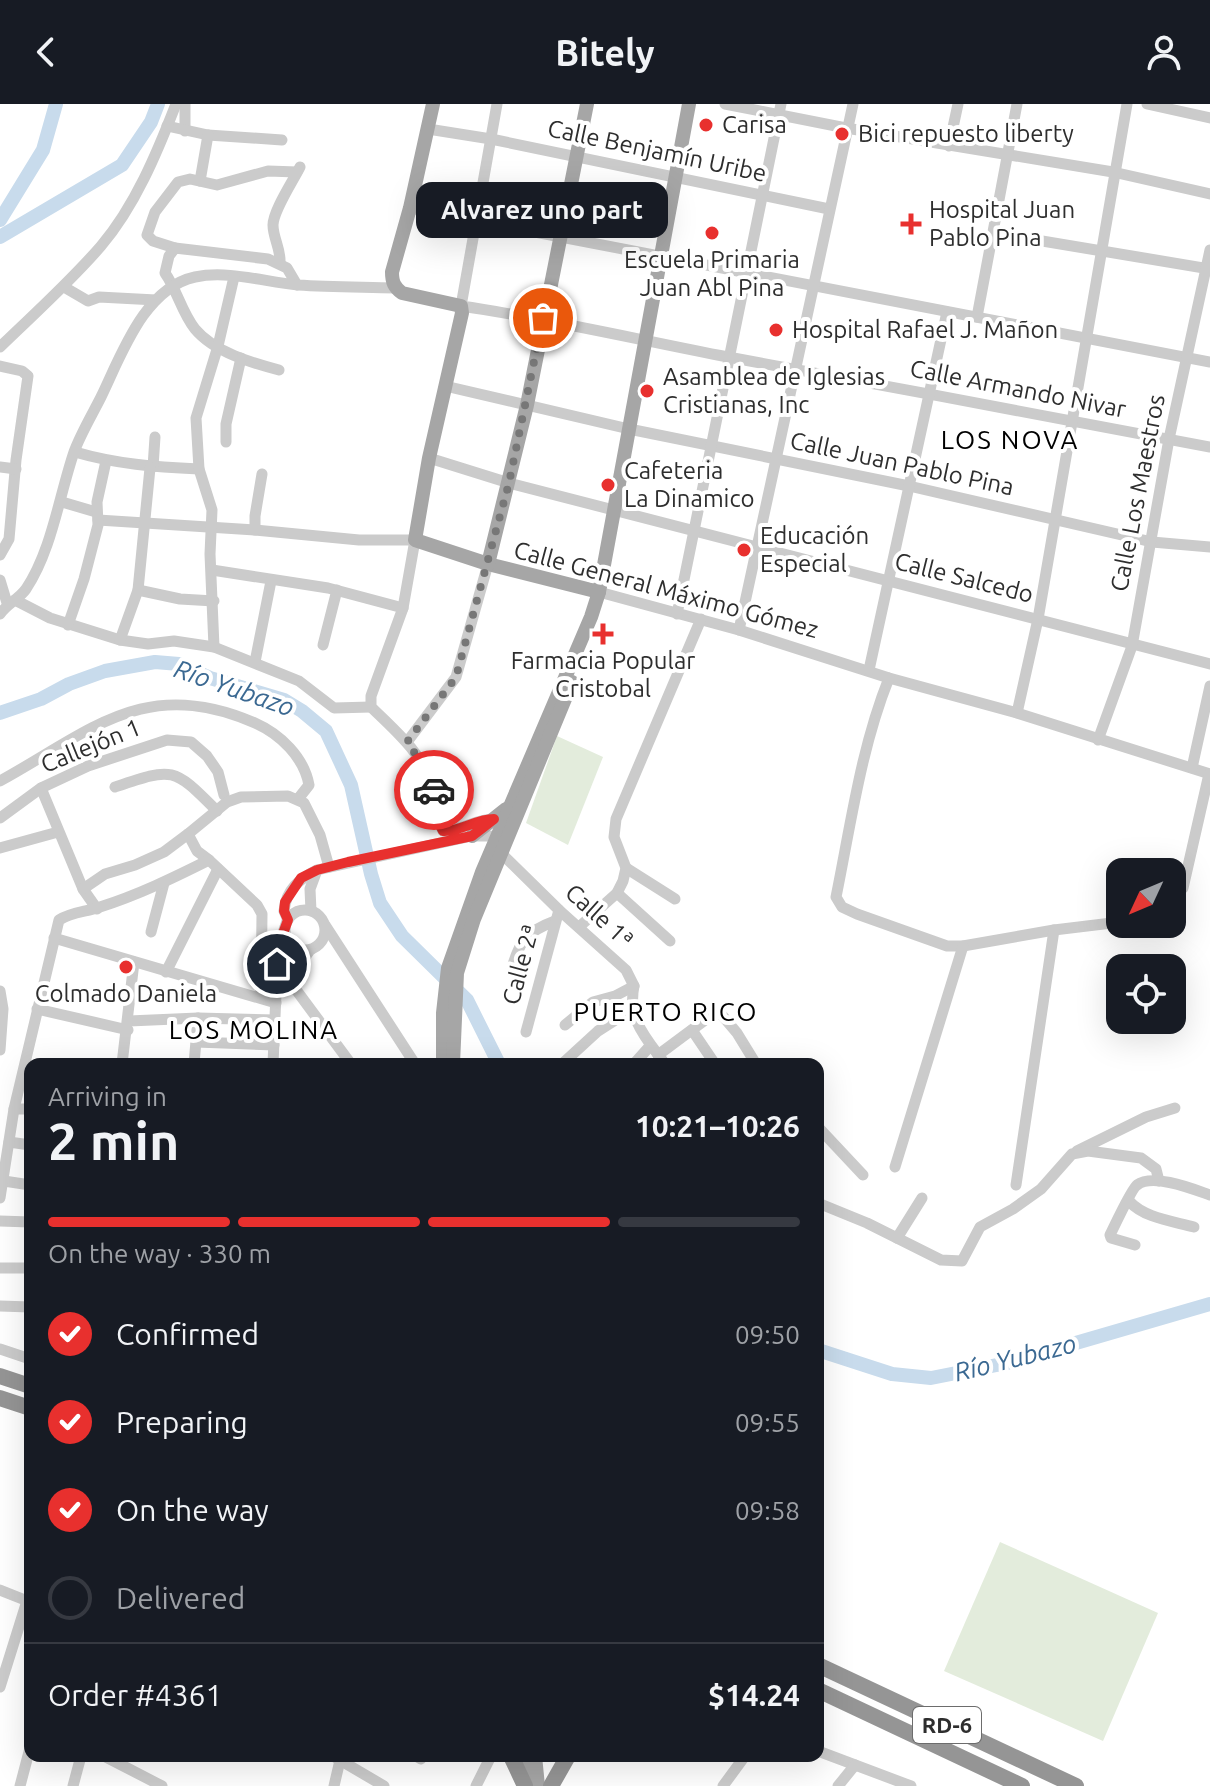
<!DOCTYPE html>
<meta charset="utf-8">
<style>
:root{--surface:#171b24;--page:#20242c;--text:#f1f3f6;--muted:#9ea1a6;--line:#363941;--accent:#e8302e}
body{margin:0;font-family:Ubuntu,sans-serif;background:var(--page);color:var(--text);height:100vh;display:flex;flex-direction:column;font-size:30px;white-space:nowrap}
*{box-sizing:border-box;margin:0}
p{font-size:26px;color:var(--muted)}
.icon{flex:none;width:44px;height:44px;fill:none;stroke:currentColor;stroke-width:2;stroke-linecap:round;stroke-linejoin:round}
.map{position:relative;flex:1;overflow:hidden}
.drawer{position:absolute;left:24px;top:954px;width:800px;height:704px;display:flex;flex-direction:column;background:var(--surface);border-radius:16px;box-shadow:0 8px 32px #0002}
.drawer>*{flex:none}
.needle{width:52px;rotate:226deg}
.buttons{position:absolute;left:1106px;top:754px;display:grid;gap:16px}
.buttons a{display:grid;place-items:center;width:80px;height:80px;border-radius:16px;background:var(--surface);box-shadow:0 8px 32px #0002;font-size:40px}
.pin{position:absolute;display:grid;place-items:center;width:68px;height:68px;color:#fff;margin:-34px;border:4px solid #fff;border-radius:50%;box-shadow:0 2px 8px #0007}
.courier{position:absolute;display:grid;place-items:center;width:80px;height:80px;margin:-40px;border:6px solid #e8302e;border-radius:50%;background:#fff;color:#222;box-shadow:0 2px 10px #0007}
.bubble{position:absolute;height:56px;border-radius:16px;background:var(--surface);box-shadow:0 8px 32px #0002;font-size:26px;font-weight:700;line-height:56px;text-align:center}
.headline em{font-style:normal;font-weight:700}
.headline div{display:flex;flex-direction:column-reverse}
.headline{display:flex;align-items:center;justify-content:space-between;height:136px;padding:0 24px}
h1{font-size:52px;font-weight:700;line-height:60px}
.bar{display:grid;grid-template-columns:repeat(4,1fr);gap:12px 8px;align-content:center;height:96px;padding:0 24px}
.bar i{height:10px;border-radius:6px;background:var(--line)}
.bar .active{background:var(--accent)}
.bar p{grid-column:span 4}
.line{display:flex;align-items:center;gap:20px;padding:0 24px;border-top:2px solid var(--line)}
.line div{flex:1}
ol{padding:0 24px;list-style:none}
li{display:flex;align-items:center;gap:24px;height:88px}
li p{margin-inline-start:auto}
li .icon{padding:8px;border-radius:50%;background:var(--accent);color:#fff;stroke-width:4}
li:last-child{color:var(--muted)}
li i{width:44px;height:44px;border:4px solid var(--line);border-radius:50%}
header{display:flex;justify-content:space-between;align-items:center;height:104px;padding:0 24px;background:var(--surface);font-size:36px;font-weight:700}
.map>svg:first-child{display:block}
</style>
<header><svg class="icon" aria-label="back" viewBox="0 0 24 24"><path d="M15 5l-7 7 7 7"/></svg>Bitely<svg class="icon" aria-label="person" viewBox="0 0 24 24"><circle cx="12" cy="8" r="4"/><path d="M4 21q1-7 8-7t8 7"/></svg></header>
<div class="map">
<svg width="1210" height="1682" viewBox="0 0 1210 1682">
<rect width="100%" height="100%" fill="#fff"/>
<!-- green -->
<g fill="#e3ecdc">
<path d="M557 632 603 653 568 741 526 719Z"/>
<path d="M1000 1438 1158 1509 1103 1637 944 1567Z"/>
</g>
<g fill="none" stroke-linecap="round" stroke-linejoin="round">
<!-- river -->
<g stroke="#c8dbec" stroke-width="14">
<path d="M0 116 43 46 56 0"/>
<path d="M0 133 122 61 151 18 158 0"/>
<path d="M0 609 41 595 69 580 105 567 155 558 179 560 210 574 284 596 302 607 326 627 351 681 371 770 380 799 402 832 467 896 499 960"/>
<path d="M818 1246 892 1270 931 1274 1007 1259 1210 1200"/>
</g>
<!-- minor -->
<g stroke="#cbcbcb" stroke-width="11">
<path d="M185 0V27"/>
<path d="M497 0 461 202C551 215 639 236 728 253 889 282 1049 313 1210 343"/>
<path d="M725 0 846 24 1113 68 1210 90"/>
<path d="M1147 0 1210 14"/>
<path d="M167 22 208 31 282 36"/>
<path d="M428 25 491 35 829 105"/>
<path d="M949 42 958 0"/>
<path d="M200 77 208 31"/>
<path d="M410 104 1210 258"/>
<path d="M994 129 1210 165"/>
<path d="M175 144 153 137 147 131 155 108 178 78 190 75 217 81 268 67 297 68"/>
<path d="M280 159C281 145 273 134 273 121 273 107 293 77 300 63"/>
<path d="M64 183 88 197 99 193 156 196"/>
<path d="M977 213 1017 0"/>
<path d="M0 243C34 210 70 178 101 142 135 102 157 49 176 0"/>
<path d="M0 262 22 267 28 272 16 356 9 435 0 451"/>
<path d="M279 266C252 259 214 248 195 225 182 209 177 186 165 169L169 152 175 144 268 155 287 164 297 181"/>
<path d="M445 282 629 325 909 382 1152 438 1210 443"/>
<path d="M226 338V320L241 254"/>
<path d="M75 348C116 360 155 363 199 365"/>
<path d="M429 354 509 379 1210 560"/>
<path d="M0 363 16 365"/>
<path d="M153 363 155 333"/>
<path d="M62 398 96 408"/>
<path d="M98 416 255 426 359 436H415L403 504 371 592V603C396 627 423 650 433 684 438 697 436 715 443 727 460 728 475 715 493 715"/>
<path d="M255 426V412L262 370"/>
<path d="M212 466 328 484 403 504"/>
<path d="M0 476 7 499"/>
<path d="M138 486 180 495 214 497"/>
<path d="M599 488 739 526 889 574 1017 609 1210 670"/>
<path d="M15 496 50 514 120 536 148 540 174 537 214 543 299 577 334 604 371 603"/>
<path d="M0 510C8 499 19 495 26 485 52 446 59 392 74 348 81 329 92 311 101 293 121 252 144 184 195 173 228 166 265 178 298 181 330 183 363 183 395 184"/>
<path d="M677 510 781 0"/>
<path d="M68 521 84 475 98 421 97 398 106 357"/>
<path d="M739 526 853 0"/>
<path d="M120 536 138 486 150 364"/>
<path d="M323 541 337 486"/>
<path d="M214 543 210 450 212 406 199 365 196 314 218 242 234 173"/>
<path d="M255 558 271 477"/>
<path d="M869 566 947 208"/>
<path d="M889 574C861 644 851 719 836 793L842 803 857 810 947 842H963L1054 826 1120 818"/>
<path d="M1017 609 1038 515 1127 0"/>
<path d="M1098 636 1132 542 1169 335 1210 146"/>
<path d="M407 638 456 573 488 460"/>
<path d="M1192 664 1210 582"/>
<path d="M0 677C91 627 145 571 255 619 280 630 304 653 309 681L298 695"/>
<path d="M115 683C174 663 173 663 217 707"/>
<path d="M41 684 83 785 97 805"/>
<path d="M0 714 41 684 88 662 167 636 191 638 207 652 218 668 224 691"/>
<path d="M0 744 58 728"/>
<path d="M502 750 559 806 626 866 634 882C627 916 647 935 665 960"/>
<path d="M209 756 197 747 188 730 227 698 241 693 288 692 304 699 320 731 329 763"/>
<path d="M626 764 675 795"/>
<path d="M1183 784 1209 670"/>
<path d="M83 785 105 770 135 761 164 748 188 730"/>
<path d="M617 789 670 837"/>
<circle cx="305" cy="826" r="20"/>
<path d="M311 807 310 785 317 766"/>
<path d="M288 816 284 807C286 786 299 775 317 766L472 732H490L502 736"/>
<path d="M325 821 415 960"/>
<path d="M579 823 617 789 623 777 626 764 614 733 616 715 701 515"/>
<path d="M151 828 164 779"/>
<path d="M54 834 276 899"/>
<path d="M277 860 351 960"/>
<path d="M511 867C519 838 525 828 555 817"/>
<path d="M166 868 218 765"/>
<path d="M289 876 310 846"/>
<path d="M0 887 3 905 0 946"/>
<path d="M37 905 128 926"/>
<path d="M129 917 198 914 275 916"/>
<path d="M565 921 593 898 615 892 634 882"/>
<path d="M692 926 715 960"/>
<path d="M526 928 559 806"/>
<path d="M196 938 274 941"/>
<path d="M658 951 713 910H721L737 929 756 960"/>
<path d="M108 960H178"/>
<path d="M122 960 134 858"/>
<path d="M194 960 198 914"/>
<path d="M273 960 278 843 285 823"/>
<path d="M562 960 598 927 634 904"/>
<path d="M634 960 650 942"/>
<path d="M14 1005H30"/>
<path d="M818 1023 863 1071"/>
<path d="M9 1038 30 1041"/>
<path d="M1077 1047 1146 1013 1175 1004"/>
<path d="M895 1063 963 842"/>
<path d="M4 1077 30 1081"/>
<path d="M1016 1081 1054 826"/>
<path d="M0 1094 14 1005 59 816C72 808 86 808 100 803 138 791 173 774 209 756L257 801 262 810 261 894"/>
<path d="M1129 1097C1144 1114 1172 1117 1194 1123"/>
<path d="M818 1099 867 1119 941 1156 962 1157 980 1123 1013 1105 1041 1085 1072 1050 1088 1047 1141 1054 1156 1065 1159 1077"/>
<path d="M0 1117 30 1118"/>
<path d="M897 1134 922 1094"/>
<path d="M1135 1141 1111 1134 1110 1131C1114 1123 1132 1084 1137 1081 1153 1069 1193 1085 1210 1091"/>
<path d="M0 1164H30"/>
<path d="M0 1202 30 1203"/>
<path d="M0 1245 30 1255"/>
<path d="M0 1486 30 1498"/>
<path d="M0 1583 27 1497"/>
<path d="M818 1647 911 1682"/>
<path d="M104 1652 162 1682"/>
<path d="M333 1652 384 1682"/>
<path d="M416 1652 421 1655"/>
<path d="M20 1682 30 1644"/>
<path d="M73 1682 81 1652"/>
<path d="M334 1682 341 1652"/>
<path d="M476 1682 491 1652"/>
<path d="M723 1682 745 1652"/>
<path d="M838 1682 855 1661"/>
</g>
<!-- major -->
<g stroke="#a6a6a6" stroke-width="14">
<path d="M433 0 410 104 392 168C392 178 394 183 402 189L461 202 462 209 429 354 415 436 488 460 599 488"/>
<path d="M488 460 527 301 587 0"/>
<path d="M472 732 506 705"/>
<path d="M443 960V909L448 864 482 768 591 513 599 488 689 0"/>
<path d="M453 960 457 869 474 815 572 578"/>
<path d="M523 1652 527 1679"/>
<path d="M535 1652 538 1682"/>
</g>
<!-- highway -->
<g stroke="#959595" stroke-width="16">
<path d="M0 1272 30 1282"/>
<path d="M0 1294 30 1304"/>
<path d="M818 1561 1076 1682"/>
<path d="M818 1586 1022 1682"/>
<path d="M511 1652 525 1682"/>
<path d="M551 1682 568 1652"/>
</g>
</g>
<g fill="none" stroke-linecap="round" stroke-linejoin="round">
<!-- done -->
<path stroke="#777" stroke-width="8" stroke-dasharray="0 14.4" d="M434 686 428 668 407 638 456 573 509 379 543 214"/>
<!-- route -->
<path stroke="#e8302e" stroke-width="10" d="M277 860 278 843 288 816 284 807 285 798 301 774 317 766 348 758 472 732 494 715C476 715 460 728 443 727L440 721 434 686"/>
</g>
<!-- markers -->
<g fill="#e8302e" stroke="#fff" stroke-width="3">
<circle cx="706" cy="21" r="8"/>
<circle cx="842" cy="30" r="8"/>
<path d="M907 108h8v8h8v8h-8v8h-8v-8h-8v-8h8z"/>
<circle cx="712" cy="129" r="8"/>
<circle cx="776" cy="226" r="8"/>
<circle cx="647" cy="287" r="8"/>
<circle cx="608" cy="381" r="8"/>
<circle cx="744" cy="446" r="8"/>
<path d="M599 518h8v8h8v8h-8v8h-8v-8h-8v-8h8z"/>
<circle cx="126" cy="863" r="8"/>
</g>
<g text-anchor="middle" stroke-width="8" stroke-linejoin="round" paint-order="stroke">
<!-- shield labels -->
<rect fill="#fff" stroke="#6d6d6d" stroke-width="2" x="913" y="1603" width="68" height="36" rx="6"/>
<g font-size="22" font-weight="bold" fill="#2e2e2e">
<text x="947" y="1629">RD-6</text>
</g>
<!-- poi labels -->
<g font-size="24" fill="#2e2e2e" stroke="#fff" text-anchor="start">
<text x="722" y="29">Carisa</text>
<text x="858" y="38">Bici repuesto liberty</text>
<text x="929" y="114">Hospital Juan<tspan x="929" dy="28">Pablo Pina</tspan></text>
<text x="712" y="164" text-anchor="middle">Escuela Primaria<tspan x="712" dy="28">Juan Abl Pina</tspan></text>
<text x="792" y="234">Hospital Rafael J. Mañon</text>
<text x="663" y="281">Asamblea de Iglesias<tspan x="663" dy="28">Cristianas, Inc</tspan></text>
<text x="624" y="375">Cafeteria<tspan x="624" dy="28">La Dinamico</tspan></text>
<text x="760" y="440">Educación<tspan x="760" dy="28">Especial</tspan></text>
<text x="603" y="565" text-anchor="middle">Farmacia Popular<tspan x="603" dy="28">Cristobal</tspan></text>
<text x="126" y="898" text-anchor="middle">Colmado Daniela</text>
</g>
<!-- street labels -->
<g font-size="24" fill="#2e2e2e" stroke="#fff">
<text transform="translate(657 47) rotate(12)" y="8">Calle Benjamín Uribe</text>
<text transform="translate(1018 285) rotate(11)" y="8">Calle Armando Nivar</text>
<text transform="translate(902 360) rotate(12)" y="8">Calle Juan Pablo Pina</text>
<text transform="translate(1138 389) rotate(-79)" y="8">Calle Los Maestros</text>
<text transform="translate(964 474) rotate(14)" y="8">Calle Salcedo</text>
<text transform="translate(666 486) rotate(15)" y="8">Calle General Máximo Gómez</text>
<text transform="translate(91 642) rotate(-22)" y="8">Callejón 1</text>
<text transform="translate(599 812) rotate(42)" y="8">Calle 1ª</text>
<text transform="translate(521 861) rotate(-75)" y="8">Calle 2ª</text>
</g>
<!-- neighbourhood labels -->
<g font-size="26" letter-spacing="2" fill="#000" stroke="#fff">
<text x="1010" y="345">LOS NOVA</text>
<text x="666" y="917">PUERTO RICO</text>
<text x="254" y="935">LOS MOLINA</text>
</g>
<!-- water labels -->
<g font-size="26" font-style="italic" fill="#3b6992" stroke="#fff">
<text transform="translate(234 584) rotate(19)" y="9">Río Yubazo</text>
<text transform="translate(1015 1254) rotate(-14)" y="9">Río Yubazo</text>
</g>
</g>
</svg>
<div class="buttons">
<a><svg class="needle" viewBox="-14 -14 28 28"><path d="M0-13l5 13h-10z" fill="#e53935"/><path d="M0 13l5-13h-10z" fill="#9ea1a6"/></svg></a>
<a><svg class="icon" aria-label="locate" viewBox="0 0 24 24"><circle cx="12" cy="12" r="6"/><path d="M12 2v4M12 18v4M2 12h4M18 12h4"/></svg></a>
</div>
<div class="pin" style="left:543px;top:214px;background:#ea580c"><svg class="icon" aria-label="bag" viewBox="0 0 24 24"><path d="M5 8h14l-1 12H6zM9 8a3 3 0 0 1 6 0"/></svg></div>
<div class="pin" style="left:277px;top:860px;background:#1f2937"><svg class="icon" aria-label="home" viewBox="0 0 24 24"><path d="M3 11l9-7 9 7M6 9v11h12V9"/></svg></div>
<div class="courier" style="left:434px;top:686px"><svg class="icon" aria-label="car" viewBox="0 0 24 24"><path d="M5 17H2v-5l4-1 3-4h7l3 4 3 1v5h-3M9 17h6M6 11h13"/><circle cx="7" cy="17" r="2"/><circle cx="17" cy="17" r="2"/></svg></div>
<div class="bubble" style="left:416px;top:78px;width:252px">Alvarez uno part</div>
<section class="drawer">
<div class="headline"><div><h1>2 min</h1><p>Arriving in</p></div><em>10:21–10:26</em></div>
<div class="bar"><i class="active"></i><i class="active"></i><i class="active"></i><i></i><p>On the way · 330 m</p></div>
<ol>
<li><svg class="icon" aria-label="check" viewBox="0 0 24 24"><path d="M5 12l5 5 9-10"/></svg>Confirmed<p>09:50</p></li>
<li><svg class="icon" aria-label="check" viewBox="0 0 24 24"><path d="M5 12l5 5 9-10"/></svg>Preparing<p>09:55</p></li>
<li><svg class="icon" aria-label="check" viewBox="0 0 24 24"><path d="M5 12l5 5 9-10"/></svg>On the way<p>09:58</p></li>
<li><i></i>Delivered</li>
</ol>
<div class="line" style="height:104px"><div>Order #4361</div><b>$14.24</b></div>
</section>
</div>
